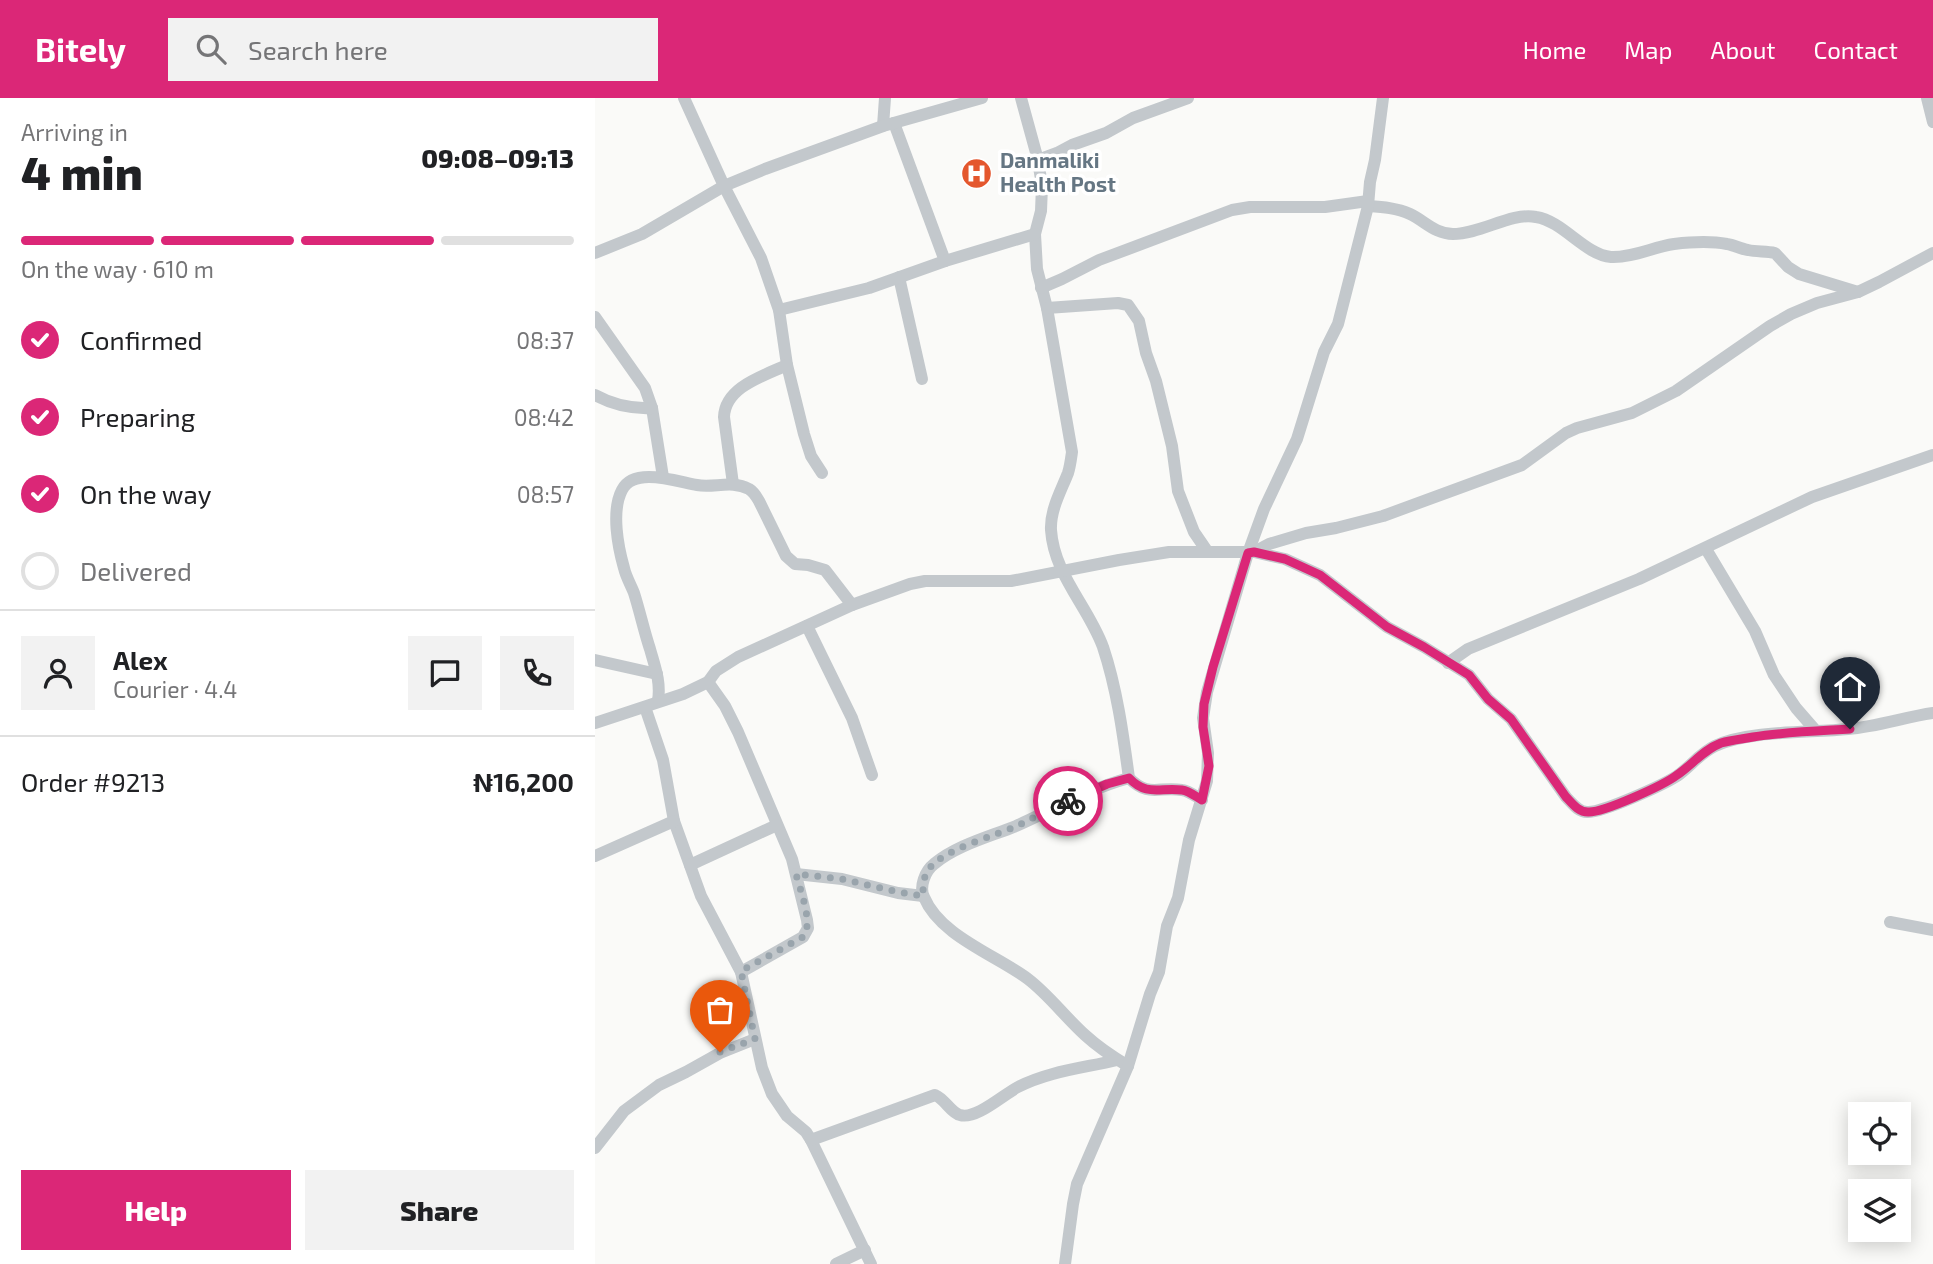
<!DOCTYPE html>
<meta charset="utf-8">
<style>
:root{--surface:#fff;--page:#f2f2f2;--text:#202124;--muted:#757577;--line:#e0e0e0;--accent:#db2777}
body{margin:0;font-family:"Exo 2",sans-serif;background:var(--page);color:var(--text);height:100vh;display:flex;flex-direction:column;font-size:26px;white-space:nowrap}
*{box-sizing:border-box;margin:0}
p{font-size:23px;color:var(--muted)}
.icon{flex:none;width:38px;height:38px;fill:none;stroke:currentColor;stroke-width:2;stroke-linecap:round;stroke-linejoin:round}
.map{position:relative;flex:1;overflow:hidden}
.sheet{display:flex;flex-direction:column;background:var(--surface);width:595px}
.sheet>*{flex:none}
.controls{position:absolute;left:1253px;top:1004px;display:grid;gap:14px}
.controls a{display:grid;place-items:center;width:63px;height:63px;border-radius:0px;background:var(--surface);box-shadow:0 4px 18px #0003;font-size:35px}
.pin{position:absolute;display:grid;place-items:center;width:60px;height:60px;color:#fff;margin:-72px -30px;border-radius:50% 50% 50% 0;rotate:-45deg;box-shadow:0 0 7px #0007}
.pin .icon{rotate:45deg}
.courier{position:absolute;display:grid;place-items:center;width:70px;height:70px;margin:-35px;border:5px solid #db2777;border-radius:50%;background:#fff;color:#222;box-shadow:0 2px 9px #0007}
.head em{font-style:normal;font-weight:800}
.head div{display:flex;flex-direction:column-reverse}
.head{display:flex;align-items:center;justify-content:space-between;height:119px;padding:0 21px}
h1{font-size:46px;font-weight:800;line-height:52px}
.bar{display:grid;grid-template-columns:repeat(4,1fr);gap:10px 7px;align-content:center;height:84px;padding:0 21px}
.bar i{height:9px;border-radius:5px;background:var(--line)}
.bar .current{background:var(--accent)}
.bar p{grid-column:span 4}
.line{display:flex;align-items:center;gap:18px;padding:0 21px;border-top:2px solid var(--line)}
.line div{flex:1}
.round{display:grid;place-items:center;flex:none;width:74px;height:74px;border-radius:0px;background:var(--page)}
ol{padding:0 21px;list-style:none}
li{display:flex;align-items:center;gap:21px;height:77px}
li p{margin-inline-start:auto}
li .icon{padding:7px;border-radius:50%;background:var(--accent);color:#fff;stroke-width:4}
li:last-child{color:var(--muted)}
li i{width:38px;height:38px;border:4px solid var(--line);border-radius:50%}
.action{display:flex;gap:14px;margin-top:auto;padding:14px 21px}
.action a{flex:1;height:80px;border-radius:0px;background:var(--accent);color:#fff;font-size:28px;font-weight:800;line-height:80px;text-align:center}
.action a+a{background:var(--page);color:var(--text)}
header{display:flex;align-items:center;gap:42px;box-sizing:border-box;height:98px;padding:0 35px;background:var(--accent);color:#fff}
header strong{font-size:33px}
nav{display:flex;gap:38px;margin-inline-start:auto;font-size:24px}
.search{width:490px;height:63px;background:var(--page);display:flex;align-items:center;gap:18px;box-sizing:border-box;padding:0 24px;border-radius:0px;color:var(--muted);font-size:26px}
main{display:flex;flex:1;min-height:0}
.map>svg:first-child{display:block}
</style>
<header>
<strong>Bitely</strong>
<div class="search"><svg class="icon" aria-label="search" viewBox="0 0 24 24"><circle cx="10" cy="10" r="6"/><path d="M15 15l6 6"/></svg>Search here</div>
<nav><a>Home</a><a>Map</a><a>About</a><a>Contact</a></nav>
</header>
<main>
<section class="sheet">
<div class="head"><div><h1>4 min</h1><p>Arriving in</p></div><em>09:08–09:13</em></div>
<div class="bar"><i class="current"></i><i class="current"></i><i class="current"></i><i></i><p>On the way · 610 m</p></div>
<ol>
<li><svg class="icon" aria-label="check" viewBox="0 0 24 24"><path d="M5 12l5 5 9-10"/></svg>Confirmed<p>08:37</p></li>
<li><svg class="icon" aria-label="check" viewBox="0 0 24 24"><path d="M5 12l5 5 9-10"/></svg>Preparing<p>08:42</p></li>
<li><svg class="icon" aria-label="check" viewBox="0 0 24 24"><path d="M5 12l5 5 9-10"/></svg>On the way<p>08:57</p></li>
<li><i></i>Delivered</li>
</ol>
<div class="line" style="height:126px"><a class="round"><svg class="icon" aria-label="person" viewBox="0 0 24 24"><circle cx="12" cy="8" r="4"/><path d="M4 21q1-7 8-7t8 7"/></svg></a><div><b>Alex</b><p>Courier · 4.4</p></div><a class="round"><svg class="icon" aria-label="chat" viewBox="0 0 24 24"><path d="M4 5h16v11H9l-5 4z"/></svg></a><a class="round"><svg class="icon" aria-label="phone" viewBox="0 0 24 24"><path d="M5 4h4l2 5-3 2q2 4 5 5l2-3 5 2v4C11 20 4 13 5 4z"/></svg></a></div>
<div class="line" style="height:91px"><div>Order #9213</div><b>₦16,200</b></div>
<div class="action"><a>Help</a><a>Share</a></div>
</section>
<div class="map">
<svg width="1338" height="1166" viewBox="0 0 1338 1166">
<rect width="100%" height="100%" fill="#fafaf8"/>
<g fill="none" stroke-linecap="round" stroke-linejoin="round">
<!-- street -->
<g stroke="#c3c8cc" stroke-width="12">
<path d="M89 0 129 88 166 160 184 212 192 267 209 336 216 358 227 375"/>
<path d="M426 0 443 62 447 88 446 113 440 136 442 171 452 210 477 354C476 361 475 369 473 375 466 393 455 412 456 432 459 477 493 508 508 549 522 591 528 636 534 680 554 700 563 688 587 692 594 693 600 698 607 702"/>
<path d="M1332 0 1338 24"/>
<path d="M299 25 350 163"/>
<path d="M288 28 290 0"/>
<path d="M443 62 462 55 477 47 511 35 538 20 593 0"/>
<path d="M773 108C787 109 802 110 815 116 830 123 840 136 858 136 886 136 916 114 941 119 968 123 990 157 1016 159 1037 160 1058 149 1079 146 1096 144 1116 143 1132 146 1139 147 1146 151 1153 152 1162 154 1171 153 1180 155L1193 169 1204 176 1263 194"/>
<path d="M0 155 47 136 129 88 170 71 288 28 387 0"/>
<path d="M304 179 327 281"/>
<path d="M446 190 467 181 504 162 637 112 655 109H730L773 103"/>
<path d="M452 210 523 205 533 207 544 223 551 255 561 283 577 348 583 393 599 434 612 453"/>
<path d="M184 212 274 190 350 163 440 136"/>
<path d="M0 219 50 290 57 310 68 379"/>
<path d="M0 297C18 307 36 311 57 310"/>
<path d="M138 386 129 319C130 289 168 278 192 267"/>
<path d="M1111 451 1160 533 1179 577 1201 610 1221 633"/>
<path d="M659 454 674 446 711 435 741 430 788 418 927 367 971 335 982 330 1037 315 1081 293 1175 228 1196 216 1222 205 1263 194 1284 184 1338 155"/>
<path d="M212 528 257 620 277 677"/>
<path d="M0 562 62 576"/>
<path d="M853 565 873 551 1044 481 1217 399 1338 357"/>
<path d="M113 584 130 608 143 634 197 761 212 822 213 830 208 839 146 874"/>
<path d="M63 603C66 584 60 569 55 551 49 533 45 514 39 495 36 487 31 479 29 470 23 449 16 413 27 392 39 368 83 384 102 387 119 390 137 382 154 391 159 394 161 398 164 403L191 458 200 466 213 467 230 472 257 507"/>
<path d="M50 609 68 662 79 723 106 798 146 874 167 970 177 996 192 1018 211 1034 216 1042 276 1166"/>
<path d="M0 625 88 596 113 584 121 573 143 559 257 507 315 486 330 483H416L524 462 574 454H659L690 461 725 477 792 529 829 549 874 577 893 601 916 621 971 699C977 705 983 714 992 714 1007 715 1068 687 1082 678 1095 669 1105 655 1120 648 1153 632 1216 635 1253 631 1282 629 1310 619 1338 615"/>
<path d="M0 758 79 723"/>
<path d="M95 767 182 727"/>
<path d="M201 776 247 781 303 795 328 798"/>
<path d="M1295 824 1338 832"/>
<path d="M533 968C518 959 503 949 490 937 470 919 454 897 433 881 401 857 345 838 329 799 324 789 330 773 339 766 362 747 394 739 421 728 459 711 494 691 534 680"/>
<path d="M216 1042 340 997C350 1001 356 1015 365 1017 381 1022 409 996 423 989 454 973 489 970 522 962"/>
<path d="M0 1050 29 1013 64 987 91 974 125 955 160 941"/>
<path d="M241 1166 270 1152"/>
<path d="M470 1166 478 1106 482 1086 533 968 555 896 564 874 572 828 583 800 594 742 612 683 613 655 608 620 612 594 653 455 669 411 702 341 729 254 743 226 773 108 775 84 780 62 788 0"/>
</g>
</g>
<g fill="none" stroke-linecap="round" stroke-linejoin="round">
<!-- done -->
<path stroke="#99a4ac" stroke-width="7" stroke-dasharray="0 12.6" d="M125 954 160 941 146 873 208 839C219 826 205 792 201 776L247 781 303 794 328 798C328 789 328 780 333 772 348 751 400 738 424 727 440 719 456 710 473 703"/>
<!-- route -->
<path stroke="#db2777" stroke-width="9" d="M473 703 512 686 534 680C552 699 565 689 587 692 594 693 600 698 607 702L614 668 608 629 609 606 618 569 653 455 659 454 690 461 725 477 792 529 829 549 874 577 893 601 916 621 971 699C977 705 983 714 993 714 1008 715 1069 687 1082 677 1097 667 1108 652 1126 645 1136 642 1147 641 1158 639 1190 634 1222 633 1255 631"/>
</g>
<!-- icons -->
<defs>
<symbol id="hospital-disc" viewBox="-11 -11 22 22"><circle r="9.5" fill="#e4572e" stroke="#fff"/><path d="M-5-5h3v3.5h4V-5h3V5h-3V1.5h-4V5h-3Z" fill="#fff"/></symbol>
</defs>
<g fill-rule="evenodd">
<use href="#hospital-disc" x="364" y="58" width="35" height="35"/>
</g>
<g text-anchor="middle" stroke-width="7" stroke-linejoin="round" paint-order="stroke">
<!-- poi labels -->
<g font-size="21" font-weight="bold" fill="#657683" stroke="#fff" text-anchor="start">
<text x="405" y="70">Danmaliki<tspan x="405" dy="24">Health Post</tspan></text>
</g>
</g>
</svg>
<div class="controls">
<a><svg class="icon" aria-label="locate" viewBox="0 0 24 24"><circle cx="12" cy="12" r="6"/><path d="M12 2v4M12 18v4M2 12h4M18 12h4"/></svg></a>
<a><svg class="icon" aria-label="layers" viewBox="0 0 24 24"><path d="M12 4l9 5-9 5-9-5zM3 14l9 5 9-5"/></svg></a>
</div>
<div class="pin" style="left:125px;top:954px;background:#ea580c"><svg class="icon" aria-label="bag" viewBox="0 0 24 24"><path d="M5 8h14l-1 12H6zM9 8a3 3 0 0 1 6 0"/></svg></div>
<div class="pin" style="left:1255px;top:631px;background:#1f2937"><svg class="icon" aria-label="home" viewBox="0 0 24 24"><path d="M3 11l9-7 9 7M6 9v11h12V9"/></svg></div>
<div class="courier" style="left:473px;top:703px"><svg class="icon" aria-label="bike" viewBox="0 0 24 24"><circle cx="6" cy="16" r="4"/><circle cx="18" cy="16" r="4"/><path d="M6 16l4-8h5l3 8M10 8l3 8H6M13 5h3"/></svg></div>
</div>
</main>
